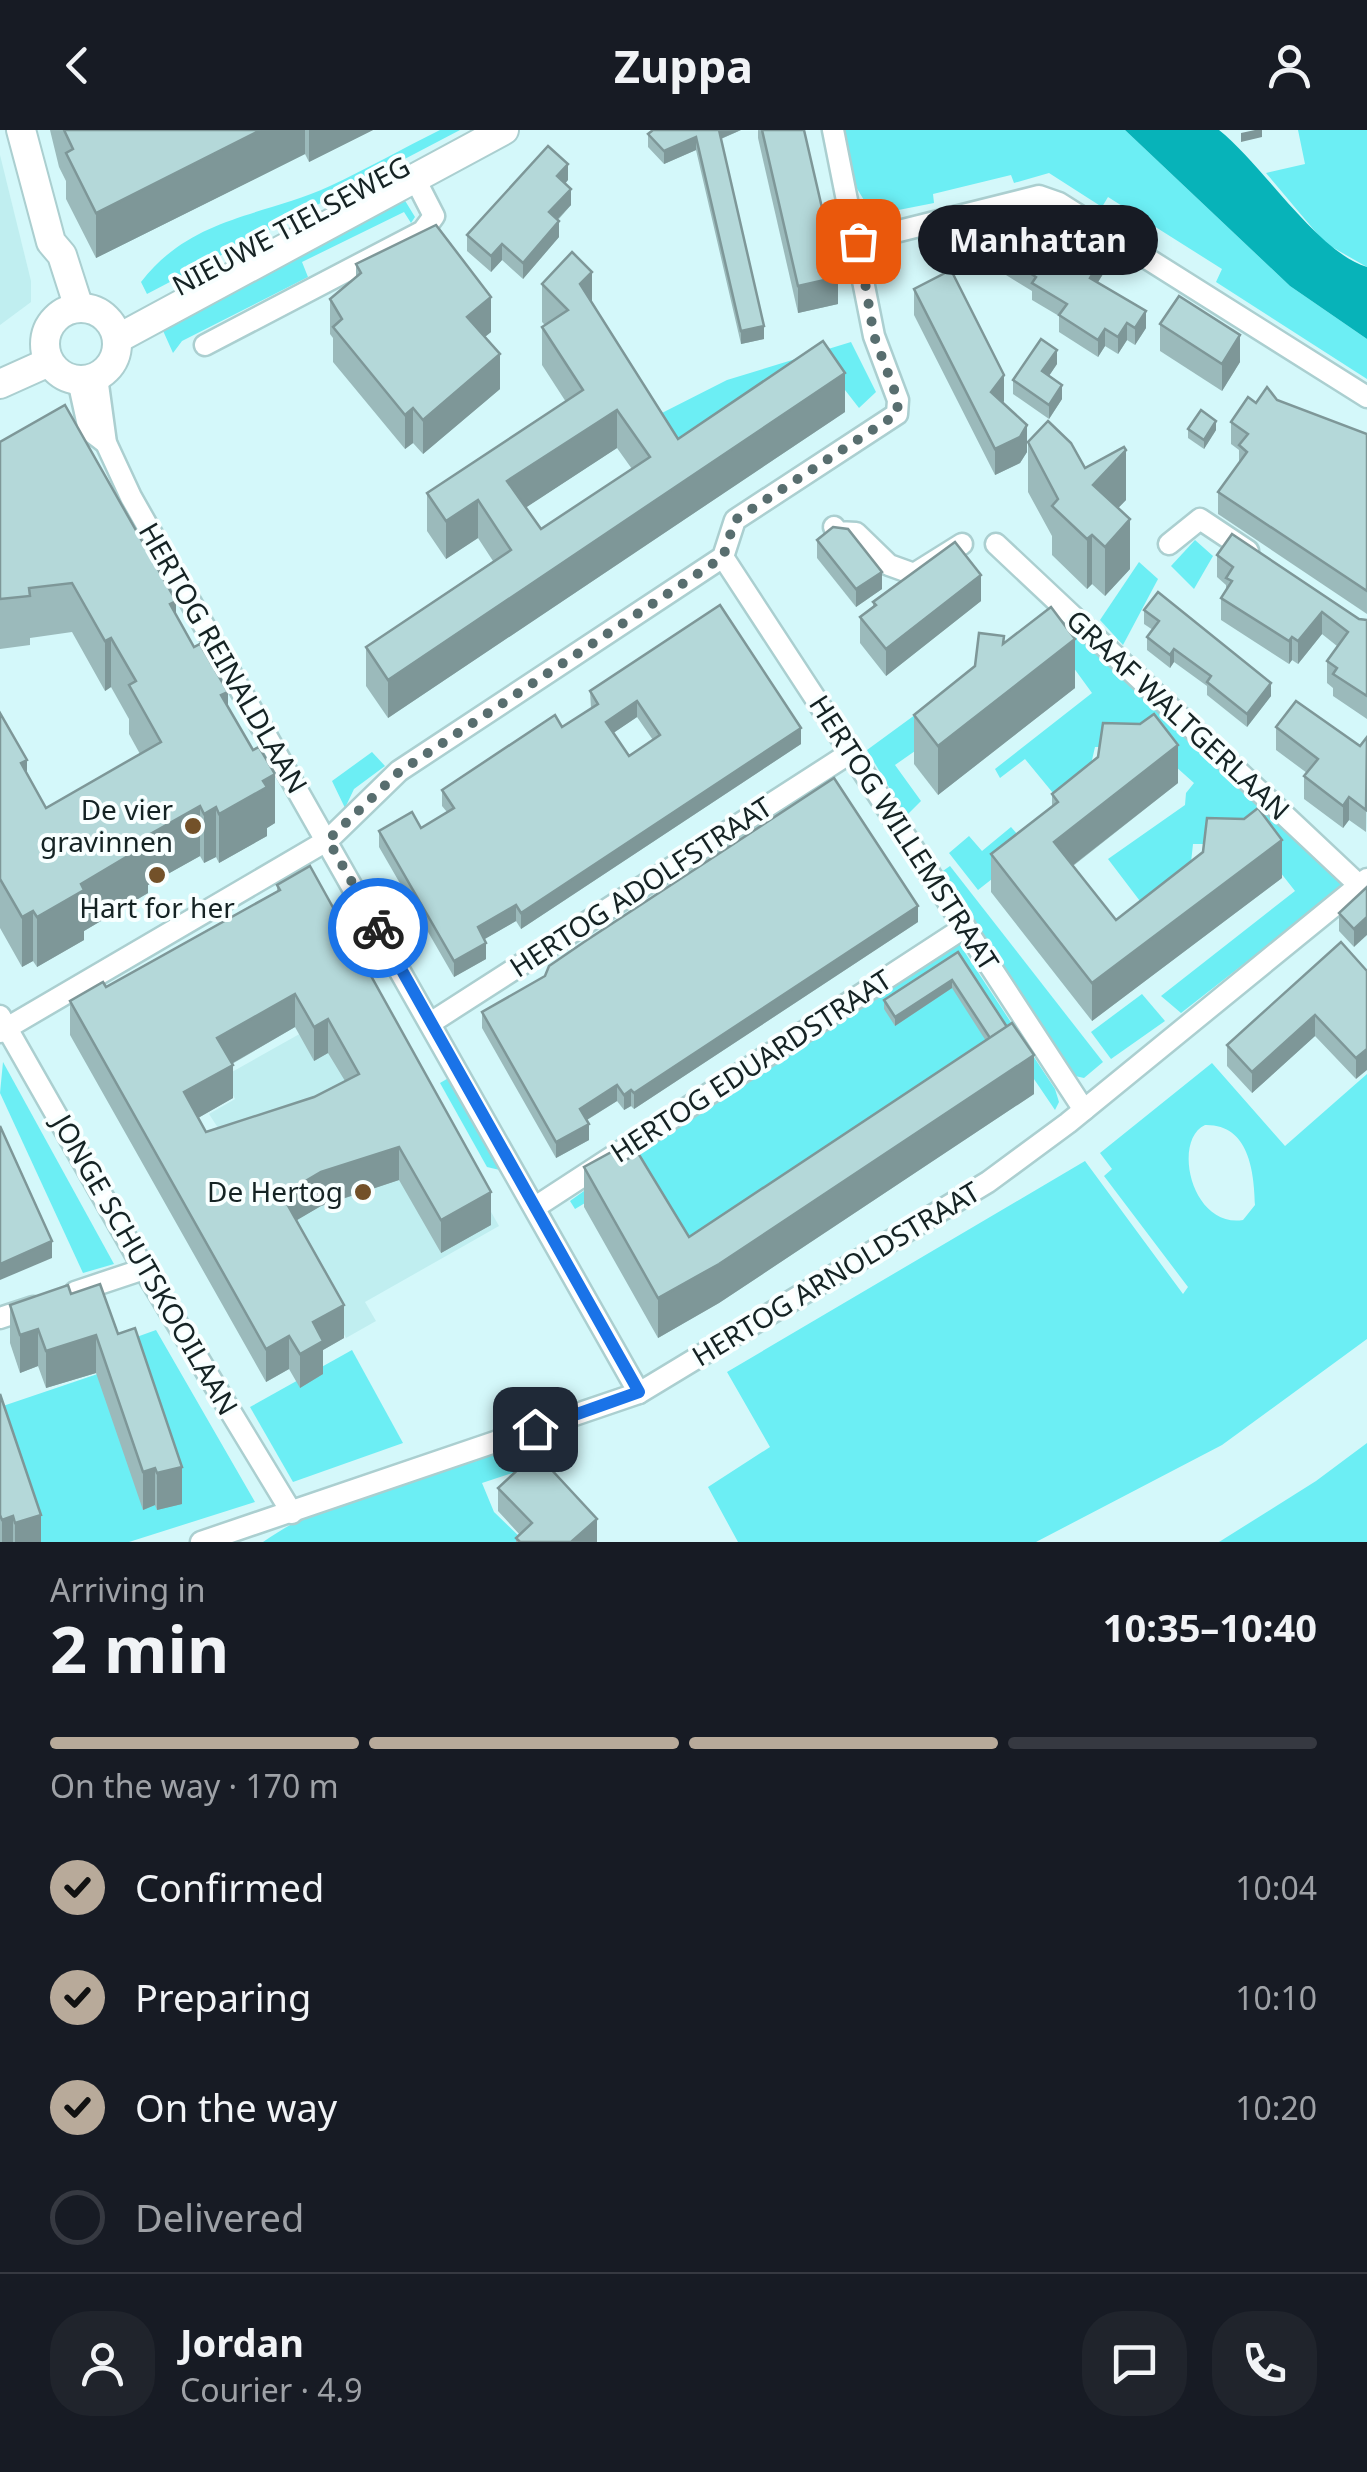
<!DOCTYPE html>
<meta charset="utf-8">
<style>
:root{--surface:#171b24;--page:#20242c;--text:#f1f3f6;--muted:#9ea1a6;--line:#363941;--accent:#b8aa9a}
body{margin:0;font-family:"Noto Sans",sans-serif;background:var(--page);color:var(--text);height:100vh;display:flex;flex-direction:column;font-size:38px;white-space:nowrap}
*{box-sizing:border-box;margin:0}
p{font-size:32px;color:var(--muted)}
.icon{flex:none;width:55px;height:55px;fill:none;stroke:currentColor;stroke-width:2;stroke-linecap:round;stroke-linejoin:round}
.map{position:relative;height:1412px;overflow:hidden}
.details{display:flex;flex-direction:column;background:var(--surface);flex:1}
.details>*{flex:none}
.pin{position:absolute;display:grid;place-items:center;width:85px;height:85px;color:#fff;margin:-42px;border-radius:20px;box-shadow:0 5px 15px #0006}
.courier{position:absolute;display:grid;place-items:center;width:100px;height:100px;margin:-50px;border:8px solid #1a73e8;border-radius:50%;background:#fff;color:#222;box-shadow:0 2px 12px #0007}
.bubble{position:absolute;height:70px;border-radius:35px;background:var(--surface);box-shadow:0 5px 15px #0003;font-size:32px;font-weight:700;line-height:70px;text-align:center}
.headline em{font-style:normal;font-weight:700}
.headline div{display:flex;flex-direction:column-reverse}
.headline{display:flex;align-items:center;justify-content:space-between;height:170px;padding:0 50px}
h1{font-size:65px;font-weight:700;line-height:75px}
.bar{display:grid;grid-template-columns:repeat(4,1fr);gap:15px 10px;align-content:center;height:120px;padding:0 50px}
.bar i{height:12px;border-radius:8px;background:var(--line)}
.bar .active{background:var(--accent)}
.bar p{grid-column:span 4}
.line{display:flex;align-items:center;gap:25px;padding:0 50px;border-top:2px solid var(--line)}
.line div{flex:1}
.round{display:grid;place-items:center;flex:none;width:105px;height:105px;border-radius:40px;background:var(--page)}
ol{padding:0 50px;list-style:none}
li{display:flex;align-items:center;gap:30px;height:110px}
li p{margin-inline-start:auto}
li .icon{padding:10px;border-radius:50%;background:var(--accent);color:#111;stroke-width:4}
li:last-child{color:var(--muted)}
li i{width:55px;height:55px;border:5px solid var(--line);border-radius:50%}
header{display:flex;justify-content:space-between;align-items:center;height:130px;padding:0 50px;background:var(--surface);font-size:45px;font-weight:700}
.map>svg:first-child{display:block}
</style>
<header><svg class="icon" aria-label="back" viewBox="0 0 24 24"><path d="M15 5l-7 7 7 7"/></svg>Zuppa<svg class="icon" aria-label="person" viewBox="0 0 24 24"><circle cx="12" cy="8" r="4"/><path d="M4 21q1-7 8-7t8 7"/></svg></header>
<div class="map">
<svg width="1367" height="1412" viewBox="0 0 1367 1412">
<rect width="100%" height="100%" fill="#d4f8fa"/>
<!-- built -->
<g fill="#c0eef0">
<path d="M0 25 31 151V172L0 195Z"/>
<path d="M369 865 499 1096 365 1172 376 1191 346 1208 291 1110 209 984 235 969 223 947Z"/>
</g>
<!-- green -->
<g fill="#6ceef4" fill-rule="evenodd">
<path d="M440 0H460L147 164 141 152C192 86 262 87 330 56 367 39 403 18 440 0Z"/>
<path d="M844 0H1125L1290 156 1367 209V249L1216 152 1222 139 1108 67 1102 77 1049 43 1014 53 1011 45 933 64 934 73 873 85 853 52Z"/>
<path d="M1298 0H1367V137L1325 113 1266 43 1305 34Z"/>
<path d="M404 69 415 87 411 93 404 82 302 132 308 147 182 211 173 223 160 194Z"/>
<path d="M851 212 876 262 859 278 831 242 676 336 654 287 727 250Z"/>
<path d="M1195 410 1213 426 1194 459 1171 436Z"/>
<path d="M1139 432 1158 449 1123 515 1100 490Z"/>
<path d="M1051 479 1345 755 1181 883 1161 866 1295 761 1258 714H1193L1189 751 1146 779 1108 729 1185 675 1186 663 1194 653 1146 610 1126 617H1095L1087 652 1062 674 1025 629 1000 648 995 639 1092 563 1068 530 965 586 895 635 921 671 906 686 867 620 1027 503Z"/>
<path d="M372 622 385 636 354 659 345 678 332 651Z"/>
<path d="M1011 697 1030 719 978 760 949 723 969 706 982 721Z"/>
<path d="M950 736 1103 932 1084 948 1075 946 940 743Z"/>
<path d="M958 812 1055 959 1059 972 1055 980 1019 927 692 1138 630 1046 575 1079 570 1071 623 1033Z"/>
<path d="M1142 864 1165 891 1111 929 1091 902Z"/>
<path d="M3 932 114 1134 83 1143 0 963Z"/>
<path d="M1212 933 1285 1016 1367 944V1209L1222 1315 1036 1412H738L708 1357 770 1317 727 1242 1085 1031 1183 1164 1188 1157 1104 1046 1112 1039 1100 1023ZM1205 995C1249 994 1254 1041 1255 1075L1243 1090C1191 1098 1172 1010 1205 995Z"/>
<path d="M452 946 504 1041 487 1037 440 953Z"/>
<path d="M156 1200 255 1372 129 1412H0V1277L127 1234 120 1213Z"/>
<path d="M352 1220 403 1313 293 1352 250 1277Z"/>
<path d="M1367 1313V1412H1219L1316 1351Z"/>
<path d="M525 1315 531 1337 482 1353 494 1382 525 1412H263C339 1359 437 1340 525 1315Z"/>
</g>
<!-- water -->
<path fill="#07b3b9" d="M1125 0H1219C1264 36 1317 122 1367 137V209L1290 156Z"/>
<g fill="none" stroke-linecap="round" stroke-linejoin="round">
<defs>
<g id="street">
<path d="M859 111 1039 66 1059 73 1367 267"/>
<path d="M205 215 423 101 434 86 414 47"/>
<path d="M97 247 106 313 131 367 639 1263"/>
<path d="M78 250 89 300 106 313"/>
<path d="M834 397 837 402 856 403 889 435 914 444 962 414"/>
<path d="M996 414 1360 756"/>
<path d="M1169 414 1200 389 1248 421"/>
<path d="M723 427 1084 980"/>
<path d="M0 886 144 1139 292 1383"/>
<path d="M432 892 850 623"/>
<path d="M0 902 328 710 399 641 723 427 735 390 897 284 898 270 874 206 833 0"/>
<path d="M537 1076 965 797"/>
<path d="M75 1162 144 1139"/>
<path d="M0 1188 33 1177"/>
<path d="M201 1412 639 1263 988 1052 1068 993 1367 749"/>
</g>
<g id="secondary">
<path d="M21 0 51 112 62 125 79 178"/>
<circle cx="81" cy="214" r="36"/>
<path d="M117 209 504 0"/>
<path d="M0 254 49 232"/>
</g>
</defs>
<!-- street casing -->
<use href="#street" stroke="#abcfd0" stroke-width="25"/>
<!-- secondary casing -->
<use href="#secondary" stroke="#abcfd0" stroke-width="32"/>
<!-- street -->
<use href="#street" stroke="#fff" stroke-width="20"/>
<!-- secondary -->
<use href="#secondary" stroke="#fff" stroke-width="28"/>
</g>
<!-- wall -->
<g fill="#9bbabb" fill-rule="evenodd">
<path d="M50 0H373L309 32 305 24 96 128 66 69V51L59 37Z"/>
<path d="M741 0 721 9 764 209 741 214 696 20 664 34 648 17V4Z"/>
<path d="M758 0H804L838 174 798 183 758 8Z"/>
<path d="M568 50 565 54 571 75 558 90 559 107 523 149 502 130 491 142 467 121V105Z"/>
<path d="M1006 128 1103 144 1098 152 1146 198 1135 215 1127 210 1118 224 1105 216 1098 227 1059 202V186L1032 170V161L1006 145Z"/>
<path d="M356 134 491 202 485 207 500 259 423 324 413 313 405 319 333 232V208L330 204V169L356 147Z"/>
<path d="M542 154 592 173 678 309 845 282 388 588 366 556V517L493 431 478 408 446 429 427 401V363L566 272 542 235V197L545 195 542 192ZM617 318 632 339 541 399 526 377Z"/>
<path d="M914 159 1004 271 1003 273 1027 322 1020 333 995 345 914 185Z"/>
<path d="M1160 194 1240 232 1222 261 1160 221Z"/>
<path d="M1057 234 1049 246 1062 269 1049 289 1013 264V250Z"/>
<path d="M1277 270 1367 304V484L1218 384V362L1239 332V320L1231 314V292L1256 273Z"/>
<path d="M1188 299 1216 300 1204 319 1188 308Z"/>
<path d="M0 312 176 486 228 577 275 693 267 698V706L219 733 216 727 204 733 200 726 148 755V763L84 801V810L37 837 33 831 22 837 0 798V583L27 645 46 678 140 624 129 604V589L111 557 105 561 72 502 30 508V515L0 519Z"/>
<path d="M1028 312 1085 338 1126 370 1118 378 1130 439 1105 466 1092 454 1087 459 1052 425V406L1028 362Z"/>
<path d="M817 410 882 459 856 477 817 428Z"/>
<path d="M1217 425 1359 489 1367 490V589L1333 566V558L1327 553V531L1337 516 1322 504 1298 534 1292 530 1289 534 1221 490V468L1226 460V455L1217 447Z"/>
<path d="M981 471 886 546 860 513V487L873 476V472Z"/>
<path d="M720 475 801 614 521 799 516 791 484 809 486 829 454 847 379 717V701L421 698 447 682 442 676V660L562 597 591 578 590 561ZM637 587 653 610 629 626 613 603Z"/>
<path d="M1144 480 1271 566 1247 597 1207 565V556L1174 532 1170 538 1147 520V507L1153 500 1144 494Z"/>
<path d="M1004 513 1075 558 938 665 914 634V585Z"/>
<path d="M1276 597 1360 616 1367 607 1366 702 1349 690 1343 698 1304 669V646L1307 643 1276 620Z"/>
<path d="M1178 653 1073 736 1116 790 1282 748 1092 891 991 762V724L1052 676V664Z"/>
<path d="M277 755 491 1095 441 1123 399 1050 321 1076 296 1090 344 1208 323 1220V1244L300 1258 289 1239 266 1252 70 905V871L106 857 277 761ZM295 897 314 931 328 923 345 951 314 967 206 1002 198 988 233 968 232 934Z"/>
<path d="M1367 757 1354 817 1339 801V783Z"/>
<path d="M918 792 634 979 631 976 624 980 617 971 587 990 589 1010 556 1028 482 898V882Z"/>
<path d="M958 822 1034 964 719 1173 658 1208 584 1077V1037L624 1031 689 1107 986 911 952 858 895 896 884 879V870Z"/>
<path d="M1367 841 1356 949 1315 906 1252 963 1227 936V915Z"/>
<path d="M100 1154 182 1374 157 1380 155 1375 143 1380 96 1243 46 1258 38 1236 20 1243 10 1213V1175L71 1164Z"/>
<path d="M0 1264 41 1412H0Z"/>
<path d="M498 1358 597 1412H516V1408L520 1405 498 1381Z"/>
</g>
<!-- shaded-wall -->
<g fill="#7e9798">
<path d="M261 0H305V24L96 128V83Z"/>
<path d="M309 0H373L309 32Z"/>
<path d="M718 0H741L718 10Z"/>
<path d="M1255 0H1262V7L1241 12V3Z"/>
<path d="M696 7V20L664 34V21Z"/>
<path d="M568 34V50L557 62V46Z"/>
<path d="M571 59V75L549 98V82Z"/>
<path d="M559 91V107L523 149V133Z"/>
<path d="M502 114V130L491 142V126Z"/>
<path d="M1103 127V144L1090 165V148Z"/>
<path d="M592 142V180L580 154Z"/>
<path d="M838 147V174L798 183V156Z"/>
<path d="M491 167V202L467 221V187Z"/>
<path d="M1146 181V198L1135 215V198Z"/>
<path d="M1127 193V210L1118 224V207Z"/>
<path d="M764 196V209L741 214V201Z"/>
<path d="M1105 199V216L1098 227V210Z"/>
<path d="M1240 205V232L1222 261V234Z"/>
<path d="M1057 220V234L1042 256V241Z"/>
<path d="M500 224V259L423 324V290Z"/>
<path d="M845 243V282L388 588V550Z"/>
<path d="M1004 245V271L991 288V262Z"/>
<path d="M1062 255V269L1049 289V275Z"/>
<path d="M413 278V313L405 319V285Z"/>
<path d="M617 280V318L507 390V351Z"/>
<path d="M1216 291V300L1204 319V310Z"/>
<path d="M1027 295V322L1020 333 995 345V319Z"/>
<path d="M1126 320V370L1093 404V355Z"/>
<path d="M478 370V408L446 429V391Z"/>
<path d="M1130 389V439L1105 466V417Z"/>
<path d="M1092 405V454L1087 459V409Z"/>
<path d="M882 442V459L856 477V459Z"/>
<path d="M981 445V471L886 546V519Z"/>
<path d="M176 471V520L170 474Z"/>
<path d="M1322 482V504L1298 534V511Z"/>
<path d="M1292 507V530L1289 534V511Z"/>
<path d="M111 508V557L105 561V511Z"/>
<path d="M1075 509V558L938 665V616Z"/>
<path d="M1174 519V532L1170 538V525Z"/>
<path d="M1271 553V566L1247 597V584Z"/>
<path d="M228 562V611L221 565Z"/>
<path d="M637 571V587L606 608V592Z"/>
<path d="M801 598V614L521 799V783Z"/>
<path d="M1178 615V653L1054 750V712Z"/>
<path d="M27 630V679L21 633Z"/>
<path d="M275 644V693L267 698V706L219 733V684L263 651Z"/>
<path d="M1349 667V690L1343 698V676Z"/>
<path d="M200 676V726L148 755V763L84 801V810L37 837V787L145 707Z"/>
<path d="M216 677V727L204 733V684Z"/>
<path d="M1282 710V748L1092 891V853Z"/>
<path d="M516 775V791L478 813V797Z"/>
<path d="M918 776V792L634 979V963Z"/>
<path d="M33 781V831L22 837V787Z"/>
<path d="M1367 787V805L1354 817V799Z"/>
<path d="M486 813V829L454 847V831Z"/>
<path d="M952 850V858L895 896V887Z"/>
<path d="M295 864V897L217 942V908Z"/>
<path d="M1315 885V906L1252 963V942Z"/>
<path d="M328 889V923L314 931V897Z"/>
<path d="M1367 919V940L1356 949V928Z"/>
<path d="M1034 925V964L719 1173 658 1208V1168Z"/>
<path d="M233 935V968L184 996V962Z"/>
<path d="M617 955V971L580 994V979Z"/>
<path d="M631 960V976L624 980V965Z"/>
<path d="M589 994V1010L556 1028V1012Z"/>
<path d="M399 1017V1050L321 1076 282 1099V1065L321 1042Z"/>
<path d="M491 1062V1095L441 1123V1090Z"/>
<path d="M52 1111V1128L0 1150V1134Z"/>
<path d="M344 1175V1208L323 1220V1244L300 1258V1224L313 1192Z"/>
<path d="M38 1199V1236L20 1243V1205Z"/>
<path d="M96 1205V1243L46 1258V1221Z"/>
<path d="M289 1206V1239L266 1252V1219Z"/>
<path d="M182 1337V1374L157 1380V1343Z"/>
<path d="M155 1338V1375L143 1380V1342Z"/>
<path d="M41 1385V1412H15V1393Z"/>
<path d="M13 1386V1412H2V1390Z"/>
<path d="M597 1389V1412H571Z"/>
</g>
<!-- building -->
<g fill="#b4d8d9" stroke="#7e9798" stroke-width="2.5" fill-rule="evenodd">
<path d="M64 0H261L96 83 66 23 73 19Z"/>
<path d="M653 0H719L764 196 741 201 696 7 664 21 648 4Z"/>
<path d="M762 0H804L838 147 798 156Z"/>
<path d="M548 16 568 34 557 46 571 59 549 82 559 91 523 133 502 114 491 126 467 105Z"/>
<path d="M1046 89 1103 127 1090 148 1146 181 1135 198 1127 193 1118 207 1105 199 1098 210 1059 185 1067 174 1032 153 1036 147 1006 128 1024 101 1034 107Z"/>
<path d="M436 95 491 167 467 187 500 224 423 290 413 278 405 285 333 197 342 189 330 169 361 143 356 134Z"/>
<path d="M572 122 592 142 580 154 678 309 823 211 845 243 388 550 366 517 511 420 478 370 446 391 427 363 583 260 542 197 568 180 542 154ZM617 280 650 327 541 399 507 351Z"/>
<path d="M951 140 1004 245 991 262 1027 295 1020 307 995 319 914 159Z"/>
<path d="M1179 166 1240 205 1222 234 1160 194Z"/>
<path d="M1041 209 1057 220 1042 241 1062 255 1049 275 1013 250Z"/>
<path d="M1267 257 1277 270 1367 304V461L1218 362 1247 322 1239 315 1248 304 1231 292 1248 267 1256 273Z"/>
<path d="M65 275 176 471 170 474 194 517 200 514 228 562 221 565 253 620 259 617 275 644 263 651 267 657 219 684 216 677 204 684 200 676 145 707 148 714 81 754 84 760 37 787 33 781 22 787 0 749V583L27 630 21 633 46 678 161 612 129 555 136 551 111 508 105 511 72 453 29 458 30 466 0 469V312Z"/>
<path d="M1201 280 1216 291 1204 310 1188 299Z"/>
<path d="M1048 291 1071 313 1085 338 1124 317 1126 320 1093 355 1130 389 1105 417 1092 405 1087 409 1052 376 1058 369 1028 312Z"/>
<path d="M833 397 848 399 882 442 856 459 817 410Z"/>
<path d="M1232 404 1359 489 1367 490V566L1333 544 1337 538 1327 531 1348 502 1322 482 1298 511 1292 507 1289 511 1221 468 1232 451 1226 448 1233 437 1217 425Z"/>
<path d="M955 412 981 445 886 519 860 487 876 475 873 472Z"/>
<path d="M1158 462 1271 553 1247 584 1207 552 1211 546 1174 519 1170 525 1147 507 1159 491 1144 480Z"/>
<path d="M720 475 801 598 521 783 516 775 478 797 486 813 454 831 379 701 412 682 421 698 454 678 442 660 555 585 562 597 598 574 590 561ZM637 571 660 605 629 626 606 592Z"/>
<path d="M1051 477 1075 509 938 616 914 585 975 536 979 503 1004 506 1003 514Z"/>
<path d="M1296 571 1360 616 1367 607 1366 680 1349 667 1343 676 1304 646 1318 629 1276 597Z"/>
<path d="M1154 584 1178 615 1054 712 1116 790 1203 722 1207 688 1244 689 1258 678 1282 710 1092 853 991 724 1058 672 1052 664 1098 627 1103 593 1140 594Z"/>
<path d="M834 648 918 776 634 963 631 960 624 965 617 955 580 979 589 994 556 1012 482 882 545 846 549 836 587 810Z"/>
<path d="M310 736 491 1062 441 1090 399 1017 321 1042 282 1065 344 1175 313 1192 323 1211 300 1224 289 1206 266 1219 70 871 103 852 106 857 280 760 277 755ZM295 864 314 897 328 889 359 944 314 967 206 1002 184 962 233 935 217 908Z"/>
<path d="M1367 757V787L1354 799 1339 783Z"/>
<path d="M1341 812 1367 841V919L1356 928 1315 885 1252 942 1227 915Z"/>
<path d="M958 822 1007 897 990 908 952 850 895 887 884 870Z"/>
<path d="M1012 893 1034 925 719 1134 658 1168 584 1037 617 1019 624 1031 638 1023 689 1107Z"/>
<path d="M0 996 52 1111 0 1134Z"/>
<path d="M100 1154 118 1204 135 1198 182 1337 157 1343 155 1338 143 1342 96 1205 46 1221 38 1199 20 1205 10 1175 68 1155 71 1164Z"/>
<path d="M0 1264 41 1385 15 1393 13 1386 2 1390 0 1385Z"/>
<path d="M536 1323 597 1389 571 1412H520L516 1408 532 1393 498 1358Z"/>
</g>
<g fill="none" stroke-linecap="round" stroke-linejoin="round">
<!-- done -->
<path stroke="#586e6f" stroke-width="10" stroke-dasharray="0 18" d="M378 798 328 710 399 642 723 427 735 390 897 284 898 270 874 206 858 111"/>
<!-- route -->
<path stroke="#1a73e8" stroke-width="12" d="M378 798 639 1262 535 1299"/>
</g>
<!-- markers -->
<g fill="#735129" stroke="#f8ffff" stroke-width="4">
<circle cx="193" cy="696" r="10"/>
<circle cx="157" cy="745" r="10"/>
<circle cx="363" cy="1062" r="10"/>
</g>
<g text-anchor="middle" stroke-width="8" stroke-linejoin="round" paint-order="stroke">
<!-- street labels -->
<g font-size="28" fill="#152324" stroke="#f8ffff">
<text transform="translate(291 96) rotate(-28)" y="10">NIEUWE TIELSEWEG</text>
<text transform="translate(223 528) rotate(60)" y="10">HERTOG REINALDLAAN</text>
<text transform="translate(1178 585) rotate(43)" y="10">GRAAF WALTGERLAAN</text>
<text transform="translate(904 703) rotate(57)" y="10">HERTOG WILLEMSTRAAT</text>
<text transform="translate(641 757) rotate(-33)" y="10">HERTOG ADOLFSTRAAT</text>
<text transform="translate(751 936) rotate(-33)" y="10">HERTOG EDUARDSTRAAT</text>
<text transform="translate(145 1135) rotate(60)" y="10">JONGE SCHUTSKOOILAAN</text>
<text transform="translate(836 1144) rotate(-31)" y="10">HERTOG ARNOLDSTRAAT</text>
</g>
<!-- poi labels -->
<g font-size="28" fill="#152324" stroke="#f8ffff" text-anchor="end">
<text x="173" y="690">De vier<tspan x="173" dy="32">gravinnen</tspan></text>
<text x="157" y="788" text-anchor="middle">Hart for her</text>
<text x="343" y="1072">De Hertog</text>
</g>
</g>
</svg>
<div class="pin" style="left:858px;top:111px;background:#ea580c"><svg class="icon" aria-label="bag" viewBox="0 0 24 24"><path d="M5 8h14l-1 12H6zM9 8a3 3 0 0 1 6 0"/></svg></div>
<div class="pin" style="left:535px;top:1299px;background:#1f2937"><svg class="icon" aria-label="home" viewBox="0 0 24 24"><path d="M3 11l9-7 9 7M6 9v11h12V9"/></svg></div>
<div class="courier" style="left:378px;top:798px"><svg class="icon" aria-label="bike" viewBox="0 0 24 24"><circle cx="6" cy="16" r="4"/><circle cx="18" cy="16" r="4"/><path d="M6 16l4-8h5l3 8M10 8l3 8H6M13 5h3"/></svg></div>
<div class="bubble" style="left:918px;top:75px;width:240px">Manhattan</div>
</div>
<section class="details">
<div class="headline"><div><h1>2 min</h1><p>Arriving in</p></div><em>10:35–10:40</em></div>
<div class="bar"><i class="active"></i><i class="active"></i><i class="active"></i><i></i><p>On the way · 170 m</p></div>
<ol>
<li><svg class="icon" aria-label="check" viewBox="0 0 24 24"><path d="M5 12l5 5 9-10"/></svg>Confirmed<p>10:04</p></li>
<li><svg class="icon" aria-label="check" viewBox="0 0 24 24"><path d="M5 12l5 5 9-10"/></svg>Preparing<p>10:10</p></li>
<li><svg class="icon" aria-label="check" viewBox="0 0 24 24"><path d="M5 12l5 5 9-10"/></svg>On the way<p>10:20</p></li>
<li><i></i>Delivered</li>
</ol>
<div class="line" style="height:180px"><a class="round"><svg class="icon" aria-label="person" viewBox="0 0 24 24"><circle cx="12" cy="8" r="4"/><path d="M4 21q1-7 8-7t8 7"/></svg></a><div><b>Jordan</b><p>Courier · 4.9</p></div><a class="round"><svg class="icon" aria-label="chat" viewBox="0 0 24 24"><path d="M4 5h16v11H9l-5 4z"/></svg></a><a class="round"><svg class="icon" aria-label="phone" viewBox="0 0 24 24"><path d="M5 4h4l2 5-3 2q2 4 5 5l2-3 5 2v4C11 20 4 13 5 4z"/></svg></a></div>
</section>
